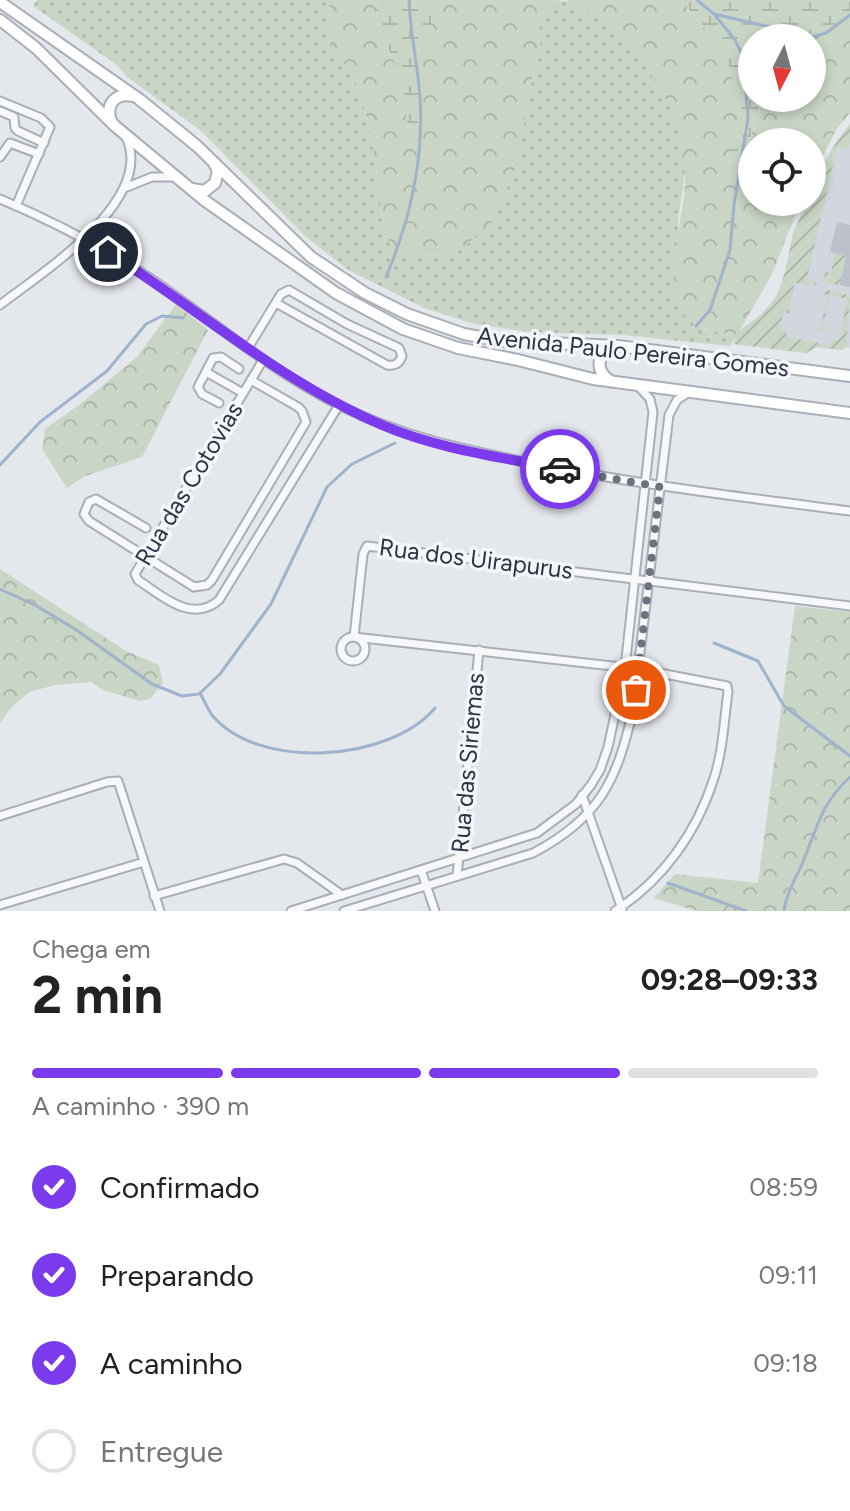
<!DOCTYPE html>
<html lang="pt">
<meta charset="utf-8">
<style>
:root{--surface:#fff;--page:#f2f2f2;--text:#222;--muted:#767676;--line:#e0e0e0;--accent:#7c3aed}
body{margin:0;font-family:Figtree,sans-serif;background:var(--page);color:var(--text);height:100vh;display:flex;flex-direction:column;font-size:30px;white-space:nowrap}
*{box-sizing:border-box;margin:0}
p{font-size:26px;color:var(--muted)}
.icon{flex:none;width:44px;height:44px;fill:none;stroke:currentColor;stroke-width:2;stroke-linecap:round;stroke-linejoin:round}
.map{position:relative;height:911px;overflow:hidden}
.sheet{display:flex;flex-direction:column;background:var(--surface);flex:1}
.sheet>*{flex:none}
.needle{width:52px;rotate:186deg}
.fabs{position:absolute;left:738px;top:24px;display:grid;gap:16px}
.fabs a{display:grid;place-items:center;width:88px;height:88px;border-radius:50%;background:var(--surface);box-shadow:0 4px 12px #0003;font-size:40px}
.pin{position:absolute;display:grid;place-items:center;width:68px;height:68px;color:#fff;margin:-34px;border:4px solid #fff;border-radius:50%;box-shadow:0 2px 8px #0007}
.courier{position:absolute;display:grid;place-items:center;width:80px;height:80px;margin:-40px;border:6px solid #7c3aed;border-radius:50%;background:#fff;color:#222;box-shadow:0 2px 10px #0007}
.head em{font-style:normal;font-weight:700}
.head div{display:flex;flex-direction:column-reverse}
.head{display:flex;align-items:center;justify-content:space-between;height:136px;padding:0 32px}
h1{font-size:52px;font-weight:700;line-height:60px}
.bar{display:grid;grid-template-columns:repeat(4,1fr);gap:12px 8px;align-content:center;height:96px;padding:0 32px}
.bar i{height:10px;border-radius:6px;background:var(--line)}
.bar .selected{background:var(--accent)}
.bar p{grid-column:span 4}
ol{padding:0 32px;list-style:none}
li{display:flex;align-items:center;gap:24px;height:88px}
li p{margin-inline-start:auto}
li .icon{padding:8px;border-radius:50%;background:var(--accent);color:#fff;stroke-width:4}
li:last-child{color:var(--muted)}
li i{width:44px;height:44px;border:4px solid var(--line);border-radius:50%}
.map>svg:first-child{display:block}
</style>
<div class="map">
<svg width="850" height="911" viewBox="0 0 850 911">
<defs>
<pattern id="grass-dots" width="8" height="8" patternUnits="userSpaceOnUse" patternTransform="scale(2)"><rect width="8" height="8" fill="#c9d6c5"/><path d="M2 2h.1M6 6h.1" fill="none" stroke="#adb8ab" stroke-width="1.8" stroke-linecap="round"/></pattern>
<pattern id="forest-crowns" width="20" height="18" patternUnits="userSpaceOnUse" patternTransform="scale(2)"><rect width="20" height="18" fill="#c9d6c5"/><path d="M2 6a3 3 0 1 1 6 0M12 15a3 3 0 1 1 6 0" fill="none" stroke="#adb8ab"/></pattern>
<pattern id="wetland-marsh" width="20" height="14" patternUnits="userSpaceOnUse" patternTransform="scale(2)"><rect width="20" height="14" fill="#c9d6c5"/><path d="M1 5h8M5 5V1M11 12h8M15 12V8" fill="none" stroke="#adb8ab"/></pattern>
<pattern id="garden-furrows" width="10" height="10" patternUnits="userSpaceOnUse" patternTransform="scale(2)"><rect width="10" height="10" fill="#c9d6c5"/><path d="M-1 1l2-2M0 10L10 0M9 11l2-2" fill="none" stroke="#adb8ab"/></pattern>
</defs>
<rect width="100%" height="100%" fill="#e4e7ec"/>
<!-- built -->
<path fill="#d2d6de" d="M850 124V348L846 347 842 350 817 347 806 353 734 344 736 333 762 314 777 295 785 272 793 233 807 202H812V192L832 151Z"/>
<!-- grass -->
<path fill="url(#grass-dots)" d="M37 0H329L331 41 356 84 371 130 385 236 403 255 456 254 520 157 526 101 540 51 539 19 552 0C611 0 679 99 685 154 687 182 677 209 678 234 679 243 684 254 686 264 692 285 697 307 703 329L737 335 730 346 622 335 530 332 474 324 424 308 348 270 305 236 200 130 127 77 117 65 33 6Z"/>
<!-- forest -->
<g fill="url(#forest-crowns)">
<path d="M329 0H376L377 23 402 79 408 131 413 136 420 124 417 57 431 24 434 0H552L539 19 540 51 526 101 520 157 494 220 456 254 403 255 385 236 371 130 356 84 331 41Z"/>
<path d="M565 0H681L724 51 733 80 743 97 729 165 746 161 755 115 771 98H812V57L850 22V113L836 130 812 177V142H752V202H801L771 276 737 335C717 332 694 330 682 312 663 284 683 217 685 185 689 108 633 32 565 0Z"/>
<path d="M176 304 208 330 142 457 85 476 67 488 42 449 45 429 79 405 137 357Z"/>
<path d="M0 569 126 651 159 665 163 683 150 699 140 701 103 690 91 682 55 685 29 692 10 709 0 723Z"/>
<path d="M795 606 850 612V911H697L654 898 675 874 758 883Z"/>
</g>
<!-- wetland -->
<g fill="url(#wetland-marsh)">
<path d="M376 0H434L431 24 417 57 420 124 419 131 412 136 408 132 402 79 377 23Z"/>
<path d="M681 0H850V22L812 57V38H752V98H771L755 115 746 161 739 168 729 165 743 97 733 80 724 51Z"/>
</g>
<!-- garden -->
<g fill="url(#garden-furrows)">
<path d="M850 124V143L845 149 837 148 807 279 815 281 817 285 794 283 789 313 783 312 780 328 786 330V337L830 345 832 339 839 340 847 299 829 295 823 328 827 331 816 329 821 327 827 295 822 293 826 290 848 295 850 299 846 347 842 350 817 347 806 353 734 344 736 333 762 314 777 295 785 272 793 233 807 202H812C812 180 835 141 850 124Z"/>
<path d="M836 247 847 249 840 285 827 283 824 279 825 272 831 273Z"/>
</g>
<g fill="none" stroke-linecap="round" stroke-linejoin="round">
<!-- stream -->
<g stroke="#9fb4cc" stroke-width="3">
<path d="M714 14 813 37 826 33 850 15"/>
<path d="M386 277C410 220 424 160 420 98 418 65 410 33 409 0"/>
<path d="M696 326 710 310 730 250 734 205 748 118 743 56 735 40 714 14 697 0"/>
<path d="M0 465 40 422 107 371 146 324 162 316 183 318"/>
<path d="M0 589 35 605 75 629 152 684 182 696 199 694 220 674 271 604 327 487 352 464 395 443"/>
<path d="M714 643 758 661 784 706 850 756"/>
<path d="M200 693C204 700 207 708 212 715 258 771 390 762 435 708"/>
<path d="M668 883 746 911"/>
<path d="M784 911C786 894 795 880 802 864 818 827 819 806 850 777"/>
</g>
</g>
<!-- building -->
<path fill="#bbc0ca" d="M837 222 850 225V287L840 285 846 256 830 252Z"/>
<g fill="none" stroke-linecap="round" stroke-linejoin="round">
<defs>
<g id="street">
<path d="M0 101 41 118 50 127 16 206"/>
<path d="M0 111 14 117 15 128 18 131 44 143"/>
<path d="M0 157 10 143 39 154"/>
<path d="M127 187 152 177H176"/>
<path d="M0 199C53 221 102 247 150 278 213 321 272 372 341 406 400 436 462 449 526 462 633 484 742 497 850 511"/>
<path d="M0 305C41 273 156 201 126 137"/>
<path d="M248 348 281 294 289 290 347 324 399 348 402 356C399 364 395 366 387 365L276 303"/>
<path d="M263 360 135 574 138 580C162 596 192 624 219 600L339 405"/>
<path d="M206 372 243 393"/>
<path d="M219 403 202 394 198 387 213 358 221 357 239 369"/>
<path d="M146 528 96 499 89 502 84 514 89 521 194 587 207 585 212 580 306 422 302 411 298 407 251 380"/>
<circle cx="353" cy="649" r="12"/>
<path d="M582 795 622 909"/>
<path d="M0 816 107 782 118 781 160 911"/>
<path d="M421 870 435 911"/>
<path d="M457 876 479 650"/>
<path d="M154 896 284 859 297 863 342 895"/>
<path d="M0 905 144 862"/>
<path d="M291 911 537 833 576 804 591 785 600 770 608 747 625 668 653 412 650 399 638 386"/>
<path d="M344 911 533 853C600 818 617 780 633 710L669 415 677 400 689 392"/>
<path d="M615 911C663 880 697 832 714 778 723 751 724 720 728 692L727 686 639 669 354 637 363 554 367 546 850 606"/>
</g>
<g id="secondary">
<path d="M0 2 139 99 197 146 311 257 365 293 407 314 464 334 502 341 618 346 850 376"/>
<path d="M0 20 36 48 115 126 204 200 336 293 403 329 458 348 518 360 593 379 850 413"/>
<path d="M111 121C105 104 116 92 133 96"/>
<path d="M192 189 205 191 215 183 218 171 214 163"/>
<path d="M609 380C595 370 597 354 612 347"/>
</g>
</defs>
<!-- street casing -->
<use href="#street" stroke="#a9aeb7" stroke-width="11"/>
<!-- secondary casing -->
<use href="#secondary" stroke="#a9aeb7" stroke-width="14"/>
<!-- street -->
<use href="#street" stroke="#f7f8fa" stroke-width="7"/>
<!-- secondary -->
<use href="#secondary" stroke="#fff" stroke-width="10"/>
</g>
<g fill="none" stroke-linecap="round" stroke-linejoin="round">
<!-- done -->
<path stroke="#6c737f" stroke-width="8" stroke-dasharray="0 14.4" d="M560 469 660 487 636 690"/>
<!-- route -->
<path stroke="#7c3aed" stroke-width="10" d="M108 252C199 310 282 382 382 425 438 449 500 457 560 469"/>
</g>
<g text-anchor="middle" stroke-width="7" stroke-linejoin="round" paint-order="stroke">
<!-- street labels -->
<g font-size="24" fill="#2b3445" stroke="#f4f6f9">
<text transform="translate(633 352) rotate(6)" y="8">Avenida Paulo Pereira Gomes</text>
<text transform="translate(189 484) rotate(-59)" y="8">Rua das Cotovias</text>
<text transform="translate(476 559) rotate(7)" y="8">Rua dos Uirapurus</text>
<text transform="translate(468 763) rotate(-85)" y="8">Rua das Siriemas</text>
</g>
</g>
</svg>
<div class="fabs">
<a><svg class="needle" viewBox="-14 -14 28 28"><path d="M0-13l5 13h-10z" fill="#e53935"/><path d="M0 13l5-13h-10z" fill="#767676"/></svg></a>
<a><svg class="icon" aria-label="locate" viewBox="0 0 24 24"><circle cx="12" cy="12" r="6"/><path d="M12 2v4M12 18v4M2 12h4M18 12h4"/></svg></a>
</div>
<div class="pin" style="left:636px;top:690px;background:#ea580c"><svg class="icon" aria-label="bag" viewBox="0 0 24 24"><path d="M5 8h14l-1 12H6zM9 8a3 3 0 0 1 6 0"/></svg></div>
<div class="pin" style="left:108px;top:252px;background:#1f2937"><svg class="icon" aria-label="home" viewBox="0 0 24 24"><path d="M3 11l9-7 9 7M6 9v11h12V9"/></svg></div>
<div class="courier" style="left:560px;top:469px"><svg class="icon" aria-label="car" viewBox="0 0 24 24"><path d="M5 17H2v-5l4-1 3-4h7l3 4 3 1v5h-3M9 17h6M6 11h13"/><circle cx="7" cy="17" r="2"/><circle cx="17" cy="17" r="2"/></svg></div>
</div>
<section class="sheet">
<div class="head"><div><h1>2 min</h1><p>Chega em</p></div><em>09:28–09:33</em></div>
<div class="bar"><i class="selected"></i><i class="selected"></i><i class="selected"></i><i></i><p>A caminho · 390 m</p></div>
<ol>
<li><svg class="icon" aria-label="check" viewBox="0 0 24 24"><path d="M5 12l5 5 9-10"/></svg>Confirmado<p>08:59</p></li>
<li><svg class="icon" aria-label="check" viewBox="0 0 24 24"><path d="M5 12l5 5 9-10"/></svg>Preparando<p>09:11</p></li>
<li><svg class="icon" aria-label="check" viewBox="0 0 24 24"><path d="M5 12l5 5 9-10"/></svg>A caminho<p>09:18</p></li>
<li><i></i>Entregue</li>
</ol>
</section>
